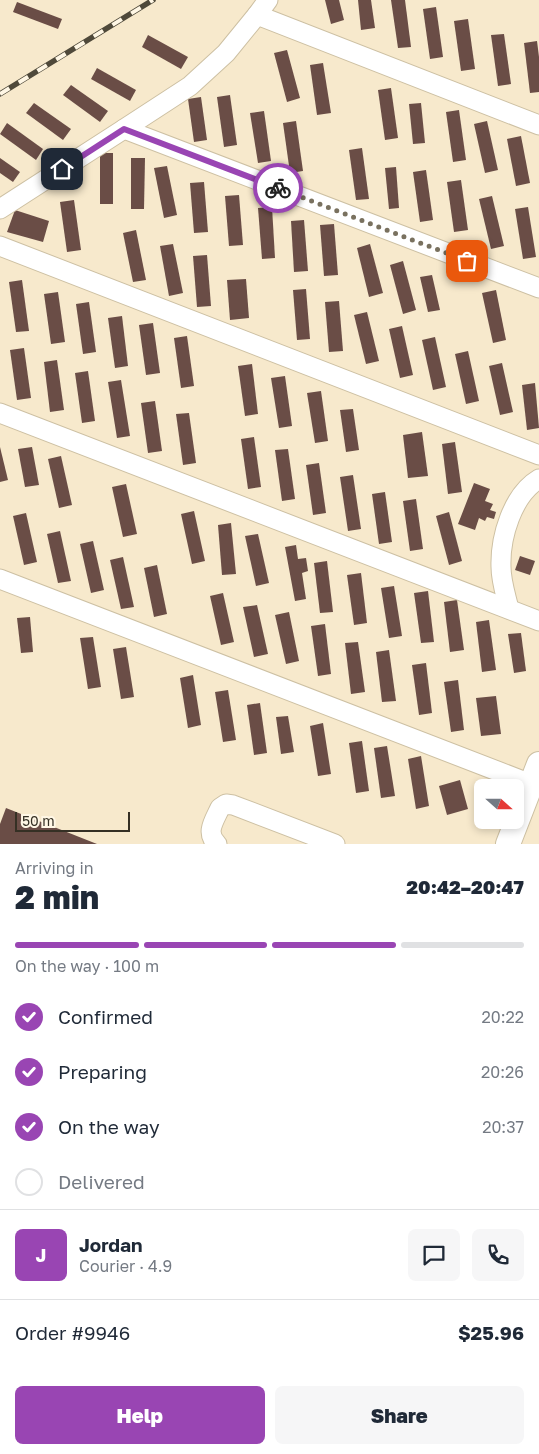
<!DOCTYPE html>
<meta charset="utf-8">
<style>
:root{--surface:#fff;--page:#f6f6f7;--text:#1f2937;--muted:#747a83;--line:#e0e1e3;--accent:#9945b3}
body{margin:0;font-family:"Golos Text",sans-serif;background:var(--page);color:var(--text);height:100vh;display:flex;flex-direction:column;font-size:19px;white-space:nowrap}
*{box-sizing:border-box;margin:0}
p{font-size:16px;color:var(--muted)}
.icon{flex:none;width:28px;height:28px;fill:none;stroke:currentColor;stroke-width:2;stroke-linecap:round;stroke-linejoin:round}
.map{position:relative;height:844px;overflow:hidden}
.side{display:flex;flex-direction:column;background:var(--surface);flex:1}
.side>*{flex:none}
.needle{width:32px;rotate:111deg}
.controls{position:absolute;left:474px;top:779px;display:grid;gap:10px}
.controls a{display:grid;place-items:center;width:50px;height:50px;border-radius:8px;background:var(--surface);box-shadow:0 2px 8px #0003;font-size:25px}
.scale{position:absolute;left:15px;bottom:12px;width:115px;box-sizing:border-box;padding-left:5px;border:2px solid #353024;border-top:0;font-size:14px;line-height:18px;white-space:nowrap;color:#353024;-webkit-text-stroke:4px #fff7e5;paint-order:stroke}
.pin{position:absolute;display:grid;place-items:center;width:42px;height:42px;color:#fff;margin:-21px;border-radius:10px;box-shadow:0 2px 8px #0006}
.courier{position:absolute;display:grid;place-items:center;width:50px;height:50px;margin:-25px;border:4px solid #9945b3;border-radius:50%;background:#fff;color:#222;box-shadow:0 1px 6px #0007}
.headline em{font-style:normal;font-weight:800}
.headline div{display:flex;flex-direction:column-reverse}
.headline{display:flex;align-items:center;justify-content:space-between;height:85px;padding:0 15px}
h1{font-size:32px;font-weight:800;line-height:38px}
.bar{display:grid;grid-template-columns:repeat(4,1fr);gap:8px 5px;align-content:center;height:60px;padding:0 15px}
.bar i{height:6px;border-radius:4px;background:var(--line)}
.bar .selected{background:var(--accent)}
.bar p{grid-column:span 4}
.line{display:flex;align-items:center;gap:12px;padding:0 15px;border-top:1px solid var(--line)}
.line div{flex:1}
.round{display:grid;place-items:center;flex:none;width:52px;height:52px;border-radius:8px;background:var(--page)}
ol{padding:0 15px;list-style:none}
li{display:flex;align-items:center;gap:15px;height:55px}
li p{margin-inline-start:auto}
li .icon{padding:5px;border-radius:50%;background:var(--accent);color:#fff;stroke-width:4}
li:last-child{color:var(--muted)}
li i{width:28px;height:28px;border:2px solid var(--line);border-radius:50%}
.action{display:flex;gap:10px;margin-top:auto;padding:10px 15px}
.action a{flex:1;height:58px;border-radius:8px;background:var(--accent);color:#fff;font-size:20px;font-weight:800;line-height:58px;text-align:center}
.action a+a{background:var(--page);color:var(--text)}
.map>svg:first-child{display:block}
</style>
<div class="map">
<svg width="539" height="844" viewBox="0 0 539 844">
<rect width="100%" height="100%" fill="#f7e9cc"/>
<!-- building -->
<g fill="#6a4d46">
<path d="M325 0H339L344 20 331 24Z"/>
<path d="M358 0H371L375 28 361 30Z"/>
<path d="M391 0H405L411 47 398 48Z"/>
<path d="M17 2 62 19 58 29 13 12Z"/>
<path d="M436 7 443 57 430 59 423 9Z"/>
<path d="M468 19 475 69 461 71 454 21Z"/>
<path d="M504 34 511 84 498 86 491 35Z"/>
<path d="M148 35 188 57 181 69 142 47Z"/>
<path d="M537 41 539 57V92L530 93 524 43Z"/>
<path d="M287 50 300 98 287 102 274 53Z"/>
<path d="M323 63 331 113 317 115 310 65Z"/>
<path d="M97 68 136 90 130 101 91 79Z"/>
<path d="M71 85 108 111 100 122 63 95Z"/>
<path d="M391 88 398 138 385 140 378 90Z"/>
<path d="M230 95 237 145 224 147 217 97Z"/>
<path d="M201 97 207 140 194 142 188 99Z"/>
<path d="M34 103 71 129 63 140 26 113Z"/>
<path d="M421 103 425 143 413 144 409 104Z"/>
<path d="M459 110 466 160 453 162 446 112Z"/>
<path d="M264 111 271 161 258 163 250 113Z"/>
<path d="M296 121 303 171 290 173 283 123Z"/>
<path d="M487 121 498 170 485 173 474 124Z"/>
<path d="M7 123 43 149 36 160 0 134Z"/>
<path d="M521 136 530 183 516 186 507 139Z"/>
<path d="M362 148 369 199 356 200 349 150Z"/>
<rect x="100" y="153" width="13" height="51"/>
<path d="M0 158 20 172 13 182 0 173Z"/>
<path d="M131 158H145L144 209H131Z"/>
<path d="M167 166 177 215 164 218 154 168Z"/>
<path d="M396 167 399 208 389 209 385 168Z"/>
<path d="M426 170 433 220 420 222 413 172Z"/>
<path d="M461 180 468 230 454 232 447 182Z"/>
<path d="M204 182 208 232 194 233 190 183Z"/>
<path d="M239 195 243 245 229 246 225 196Z"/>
<path d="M492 196 504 246 491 249 479 199Z"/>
<path d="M74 200 81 250 67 252 60 202Z"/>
<path d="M272 207 275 258 262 259 258 208Z"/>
<path d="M528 207 536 257 523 259 515 209Z"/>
<path d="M15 210 49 221 43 242 7 232Z"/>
<path d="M304 220 308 271 294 272 291 221Z"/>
<path d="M334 224 338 275 324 276 320 225Z"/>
<path d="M136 230 146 280 133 282 123 233Z"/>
<path d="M173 244 183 293 169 296 160 246Z"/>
<path d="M370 244 383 293 369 297 357 248Z"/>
<path d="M207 255 211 306 197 307 193 256Z"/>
<path d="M403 261 416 310 403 314 390 265Z"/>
<path d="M432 275 440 310 428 312 420 277Z"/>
<path d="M246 279 249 318 230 320 227 280Z"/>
<path d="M22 280 29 331 16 332 9 282Z"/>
<path d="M306 289 310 339 297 340 293 290Z"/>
<path d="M496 290 506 340 493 343 482 293Z"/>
<path d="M58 292 65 342 51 344 44 294Z"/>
<path d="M339 301 343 351 329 352 325 302Z"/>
<path d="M89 302 96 352 83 354 76 304Z"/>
<path d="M367 312 379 361 366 364 354 315Z"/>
<path d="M122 316 128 366 115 368 108 318Z"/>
<path d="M153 323 160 373 146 375 139 325Z"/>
<path d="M402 326 413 375 400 378 389 329Z"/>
<path d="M187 336 194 386 181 388 174 338Z"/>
<path d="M435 337 446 387 433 390 422 340Z"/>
<path d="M24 348 31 398 17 400 10 350Z"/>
<path d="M468 351 479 401 466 404 455 354Z"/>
<path d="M57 360 64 410 50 412 44 362Z"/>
<path d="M502 363 513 412 500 415 489 366Z"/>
<path d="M252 364 258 414 245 416 238 366Z"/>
<path d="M88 371 95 421 82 423 75 373Z"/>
<path d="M285 376 292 426 279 428 271 378Z"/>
<path d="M121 380 130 436 117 438 108 382Z"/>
<path d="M535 383 539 428 527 430 522 385Z"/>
<path d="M321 391 328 441 315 443 307 393Z"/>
<path d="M155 401 162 451 148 453 141 403Z"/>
<path d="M353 409 359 450 346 452 340 410Z"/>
<path d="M189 413 196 463 183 465 176 414Z"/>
<path d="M422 432 428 476 408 478 403 435Z"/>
<path d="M254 437 261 487 248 489 241 439Z"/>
<path d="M455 442 462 492 448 494 442 444Z"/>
<path d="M0 447 8 480 0 482Z"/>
<path d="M32 447 39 485 25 487 18 449Z"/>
<path d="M288 449 295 499 282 501 275 450Z"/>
<path d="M61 456 72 505 59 508 48 459Z"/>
<path d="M319 463 326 513 313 515 306 465Z"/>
<path d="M353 475 361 529 348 531 340 477Z"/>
<path d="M474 483 490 489 485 501 493 504 490 510 496 512 494 519 487 517 485 521 479 518 475 530 458 524Z"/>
<path d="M126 484 137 534 123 537 112 487Z"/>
<path d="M385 492 392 542 379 544 372 494Z"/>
<path d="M416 499 423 549 410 551 403 501Z"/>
<path d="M194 511 205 561 192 564 181 514Z"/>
<path d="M449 512 462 561 449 565 436 516Z"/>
<path d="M26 513 37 562 24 565 13 516Z"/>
<path d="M231 523 236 574 222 575 218 525Z"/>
<path d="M60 531 71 581 58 583 47 534Z"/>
<path d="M258 534 269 583 256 586 245 536Z"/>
<path d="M93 541 104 590 91 593 80 544Z"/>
<path d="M296 545 298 559 306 558 308 571 302 573 306 599 295 601 285 547Z"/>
<path d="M520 556 535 561 530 575 515 570Z"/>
<path d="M123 557 134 607 121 609 110 560Z"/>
<path d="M327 561 333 612 320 613 314 563Z"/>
<path d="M157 565 167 614 154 617 144 568Z"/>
<path d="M361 573 367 623 354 625 347 575Z"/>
<path d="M394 586 402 636 389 638 381 588Z"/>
<path d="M428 591 434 642 421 643 414 593Z"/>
<path d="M223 593 234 642 221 645 210 596Z"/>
<path d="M457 600 464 650 450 652 444 602Z"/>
<path d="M257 605 268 654 254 657 243 607Z"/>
<path d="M289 612 299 661 286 664 275 615Z"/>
<path d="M30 617 33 652 21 653 17 618Z"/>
<path d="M489 620 496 670 482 672 476 622Z"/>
<path d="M325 624 331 674 318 676 311 626Z"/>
<path d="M521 633 526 671 514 673 508 634Z"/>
<path d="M93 637 101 687 88 689 80 638Z"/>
<path d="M358 642 365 692 351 694 345 643Z"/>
<path d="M126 647 134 697 121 699 113 649Z"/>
<path d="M389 650 396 701 382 702 376 652Z"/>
<path d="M426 663 432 713 419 715 412 665Z"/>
<path d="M193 675 201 725 188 728 180 678Z"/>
<path d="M458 680 464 730 451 732 444 682Z"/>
<path d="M228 690 236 740 223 742 215 692Z"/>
<path d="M496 696 501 734 481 736 476 698Z"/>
<path d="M260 703 267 753 254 755 247 705Z"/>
<path d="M288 716 294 752 281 754 276 717Z"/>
<path d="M323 723 331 774 318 776 310 726Z"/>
<path d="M362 741 369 791 356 793 349 743Z"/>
<path d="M387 746 395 796 381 798 374 748Z"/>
<path d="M421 756 429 806 416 809 408 759Z"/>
<path d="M460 780 468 809 447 815 439 786Z"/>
<path d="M6 808 97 844H0V824Z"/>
</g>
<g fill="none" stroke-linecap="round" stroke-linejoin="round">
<defs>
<g id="minor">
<path d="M257 15 268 0"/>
<path d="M124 129 190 86 226 53 257 15 539 125"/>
<path d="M0 209 124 129 539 288"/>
<path d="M0 246 539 455"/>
<path d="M0 413 539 621"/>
<path d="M0 579 531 784"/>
<path d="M509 609C506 596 501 581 501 567 500 538 512 495 539 479"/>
<path d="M217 844C205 833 214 821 220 808L226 804 233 805 335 844"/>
</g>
<path id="major" d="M508 844 539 764"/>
</defs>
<!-- minor casing -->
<use href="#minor" stroke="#cdc0a3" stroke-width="21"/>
<!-- major casing -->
<use href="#major" stroke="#cdc0a3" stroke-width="26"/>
<!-- minor -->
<use href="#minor" stroke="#fff" stroke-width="19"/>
<!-- major -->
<use href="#major" stroke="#fff" stroke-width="24"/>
<defs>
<path id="rail" d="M0 94 153 0"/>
</defs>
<!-- rail casing -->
<use href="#rail" stroke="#4f493a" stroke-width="5.5"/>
<!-- rail -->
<use href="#rail" stroke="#fff7e5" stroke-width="4" stroke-dasharray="11" stroke-linecap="butt"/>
</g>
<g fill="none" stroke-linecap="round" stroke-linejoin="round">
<!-- done -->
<path stroke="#79715f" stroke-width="5" stroke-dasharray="0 9" d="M278 188 467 261"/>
<!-- route -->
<path stroke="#9945b3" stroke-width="6" d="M62 169 124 129 278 188"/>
</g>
</svg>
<div class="controls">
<a><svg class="needle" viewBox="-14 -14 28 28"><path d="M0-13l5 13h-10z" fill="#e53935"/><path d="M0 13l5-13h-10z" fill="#747a83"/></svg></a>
</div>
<div class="scale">50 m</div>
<div class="pin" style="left:467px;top:261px;background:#ea580c"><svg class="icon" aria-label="bag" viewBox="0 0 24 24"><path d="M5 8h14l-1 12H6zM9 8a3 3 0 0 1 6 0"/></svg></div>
<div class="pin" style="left:62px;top:169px;background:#1f2937"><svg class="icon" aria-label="home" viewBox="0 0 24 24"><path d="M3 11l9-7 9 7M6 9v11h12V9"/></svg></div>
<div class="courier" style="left:278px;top:188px"><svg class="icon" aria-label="bike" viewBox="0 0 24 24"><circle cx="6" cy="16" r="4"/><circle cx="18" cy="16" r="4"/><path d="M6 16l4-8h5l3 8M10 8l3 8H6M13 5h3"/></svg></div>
</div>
<section class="side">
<div class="headline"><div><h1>2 min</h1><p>Arriving in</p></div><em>20:42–20:47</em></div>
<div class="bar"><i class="selected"></i><i class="selected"></i><i class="selected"></i><i></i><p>On the way · 100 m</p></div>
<ol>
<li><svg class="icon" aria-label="check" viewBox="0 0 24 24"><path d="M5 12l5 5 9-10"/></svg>Confirmed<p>20:22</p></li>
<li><svg class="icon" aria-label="check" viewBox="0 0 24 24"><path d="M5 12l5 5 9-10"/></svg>Preparing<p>20:26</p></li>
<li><svg class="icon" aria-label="check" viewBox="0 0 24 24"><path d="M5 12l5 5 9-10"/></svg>On the way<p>20:37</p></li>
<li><i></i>Delivered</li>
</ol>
<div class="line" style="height:90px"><b class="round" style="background:var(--accent);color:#fff">J</b><div><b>Jordan</b><p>Courier · 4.9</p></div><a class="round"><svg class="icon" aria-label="chat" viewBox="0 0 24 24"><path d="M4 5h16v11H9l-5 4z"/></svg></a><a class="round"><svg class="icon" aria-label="phone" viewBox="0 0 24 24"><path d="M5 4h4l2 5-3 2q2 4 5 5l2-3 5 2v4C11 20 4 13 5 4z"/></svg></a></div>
<div class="line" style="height:65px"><div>Order #9946</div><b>$25.96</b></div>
<div class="action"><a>Help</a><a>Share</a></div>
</section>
